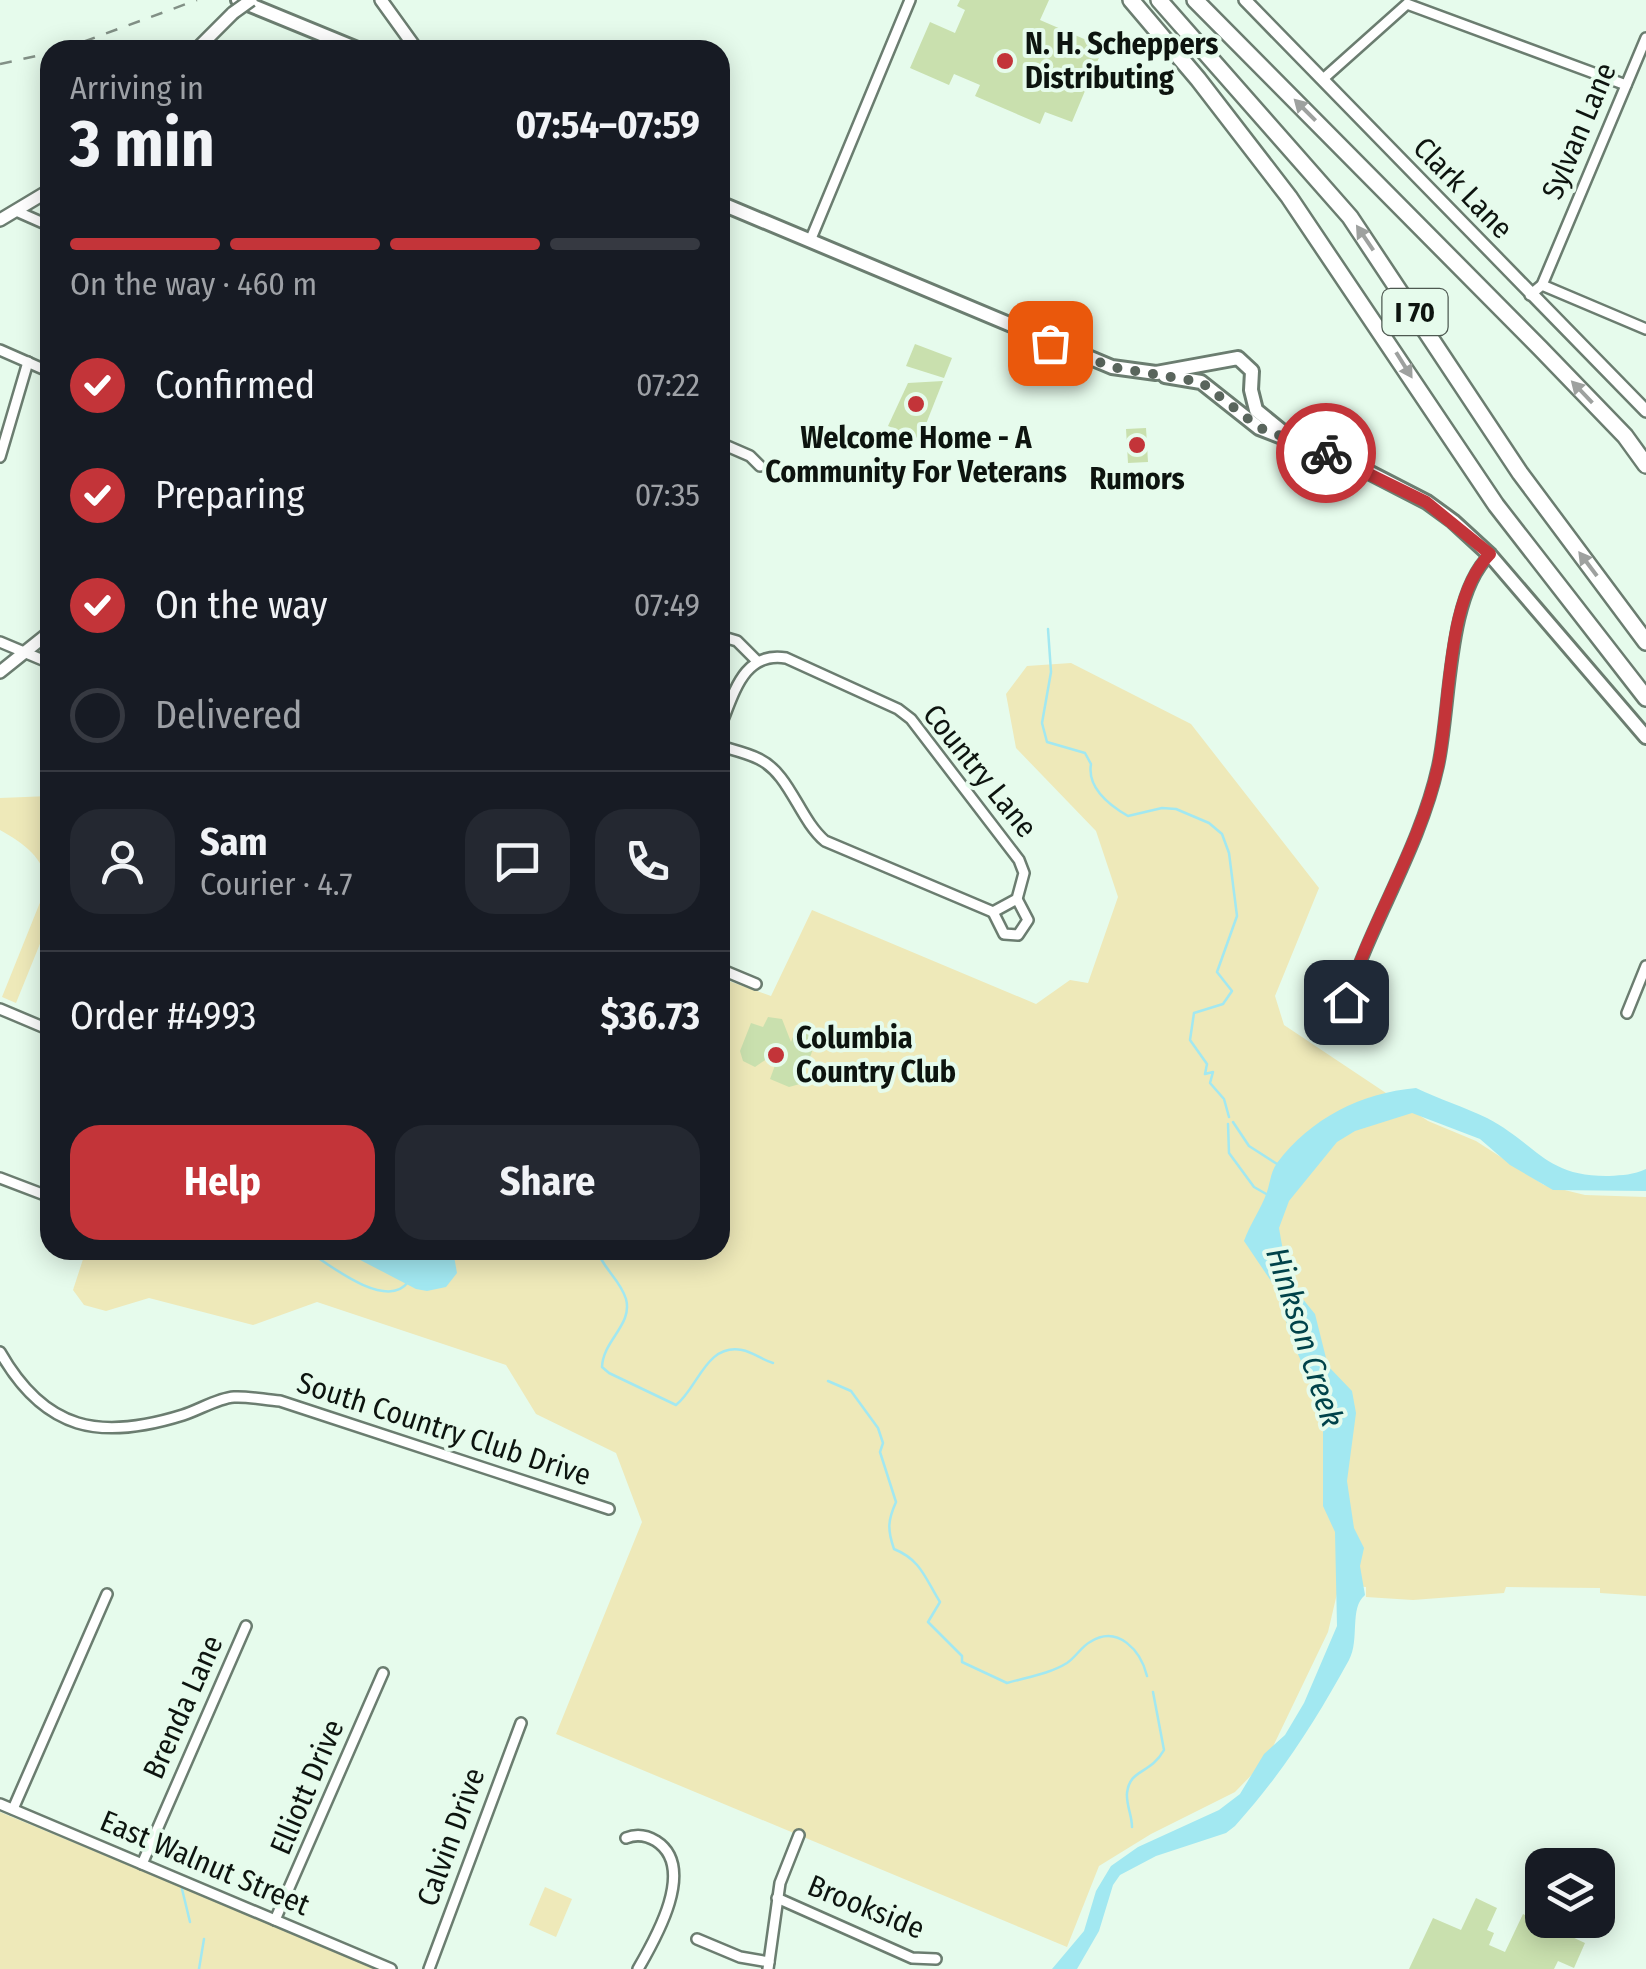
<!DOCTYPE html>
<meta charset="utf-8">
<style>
:root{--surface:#171b24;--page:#242831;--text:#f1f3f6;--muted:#9ea1a6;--line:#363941;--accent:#c33439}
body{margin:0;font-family:"Fira Sans Condensed",sans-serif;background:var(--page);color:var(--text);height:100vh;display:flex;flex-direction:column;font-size:38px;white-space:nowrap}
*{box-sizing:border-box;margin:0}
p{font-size:32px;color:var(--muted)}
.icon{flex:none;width:55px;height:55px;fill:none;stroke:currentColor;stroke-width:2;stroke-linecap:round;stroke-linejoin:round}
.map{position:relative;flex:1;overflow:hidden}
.drawer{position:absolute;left:40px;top:40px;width:690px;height:1220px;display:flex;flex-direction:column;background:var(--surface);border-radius:30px;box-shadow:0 5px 25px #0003}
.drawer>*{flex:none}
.tools{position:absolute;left:1525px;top:1848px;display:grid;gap:20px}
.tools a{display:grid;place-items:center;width:90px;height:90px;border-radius:20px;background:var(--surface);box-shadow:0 5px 25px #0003;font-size:50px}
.pin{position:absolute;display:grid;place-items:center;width:85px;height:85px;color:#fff;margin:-42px;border-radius:20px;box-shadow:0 5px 15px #0006}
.courier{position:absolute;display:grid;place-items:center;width:100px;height:100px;margin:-50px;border:8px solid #c33439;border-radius:50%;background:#fff;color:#222;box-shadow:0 2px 12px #0007}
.head em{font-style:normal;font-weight:700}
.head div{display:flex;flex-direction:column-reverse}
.head{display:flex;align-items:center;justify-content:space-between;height:170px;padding:0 30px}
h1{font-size:65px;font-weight:700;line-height:75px}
.bar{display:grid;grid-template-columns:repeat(4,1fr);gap:15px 10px;align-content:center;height:120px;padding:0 30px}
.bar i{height:12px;border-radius:8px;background:var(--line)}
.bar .current{background:var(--accent)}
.bar p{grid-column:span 4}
.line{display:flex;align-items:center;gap:25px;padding:0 30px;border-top:2px solid var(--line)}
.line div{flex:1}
.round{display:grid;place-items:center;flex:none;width:105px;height:105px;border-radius:30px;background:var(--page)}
ol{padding:0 30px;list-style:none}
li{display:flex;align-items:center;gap:30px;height:110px}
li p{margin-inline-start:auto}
li .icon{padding:10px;border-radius:50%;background:var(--accent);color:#fff;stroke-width:4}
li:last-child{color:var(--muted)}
li i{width:55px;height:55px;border:5px solid var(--line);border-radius:50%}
.cta{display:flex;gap:20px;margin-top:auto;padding:20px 30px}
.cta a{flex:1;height:115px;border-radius:30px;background:var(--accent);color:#fff;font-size:40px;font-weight:700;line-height:115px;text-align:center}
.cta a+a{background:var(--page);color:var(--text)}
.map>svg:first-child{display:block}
</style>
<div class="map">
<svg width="1646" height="1969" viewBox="0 0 1646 1969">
<rect width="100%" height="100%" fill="#e6fbec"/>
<!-- green -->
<g fill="#eee9b9">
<path d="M1071 663 1191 724 1319 888 1275 996 1284 1025 1428 1121 1476 1141 1544 1185 1585 1195 1646 1197V1596L1600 1593V1588L1506 1587 1504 1593 1413 1600 1366 1597V1587L1339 1585 1328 1632 1267 1759 1235 1792 1151 1834 1099 1866 1067 1947 556 1734 642 1522 616 1453 536 1414 506 1365 317 1302 253 1325 149 1298 106 1311 84 1305 73 1290 86 1250H720V978L771 996 812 910 1036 1004 1070 980 1088 983 1118 897 1096 831 1016 748 1006 694 1027 666Z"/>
<path d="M50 796V919L16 1003 2 997 47 885C45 858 23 843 0 830V798Z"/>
<path d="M0 1812 169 1882 171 1880 376 1969H0Z"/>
<path d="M545 1887 572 1899 556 1937 529 1925Z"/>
</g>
<!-- water -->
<g fill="#a2e8f1">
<path d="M1416 1088C1439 1099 1464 1107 1487 1118 1537 1144 1545 1177 1609 1176 1623 1175 1633 1175 1646 1169V1191L1553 1190 1510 1165 1480 1139 1412 1113 1355 1131 1337 1142 1289 1201 1279 1228 1286 1268 1293 1287 1315 1314 1328 1366 1352 1391 1356 1413 1347 1481 1354 1528 1364 1548 1360 1566 1365 1595C1349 1608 1360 1640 1349 1660 1316 1720 1282 1774 1235 1826L1226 1833 1156 1856 1120 1875 1113 1885 1099 1931 1077 1969H1052L1084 1931 1096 1891 1111 1866 1138 1847 1219 1810 1240 1794 1264 1754 1285 1735 1304 1703 1337 1626 1335 1532 1323 1506V1412L1291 1338 1277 1290 1244 1241C1250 1224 1261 1209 1267 1192 1270 1183 1271 1171 1277 1163 1311 1118 1361 1093 1416 1088Z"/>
<path d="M341 1250H453L457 1273 446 1287 427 1291 416 1289Z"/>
</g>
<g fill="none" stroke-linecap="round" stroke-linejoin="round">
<!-- stream -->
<g stroke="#a2e8f1" stroke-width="2.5">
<path d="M1048 629 1051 672 1042 723 1047 742 1085 753 1091 764C1087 787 1109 805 1128 816L1162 808 1176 809 1209 823 1222 834 1229 853 1237 916 1217 972 1232 991 1223 1004 1194 1013 1190 1040 1207 1064 1205 1074 1213 1072 1210 1083 1224 1099 1229 1117"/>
<path d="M1233 1122 1249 1146 1277 1164"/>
<path d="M1228 1124 1229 1153 1254 1187 1268 1195"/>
<path d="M307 1250C329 1265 387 1311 408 1282"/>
<path d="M597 1250C603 1269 620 1279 626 1299 633 1325 603 1340 602 1367L609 1373 676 1405C698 1388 706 1343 742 1350 753 1352 762 1360 773 1363"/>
<path d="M828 1381 851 1391 878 1428 883 1443 880 1452 896 1502C888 1520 887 1529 894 1549 921 1560 925 1578 940 1602L928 1622 962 1656V1662L1007 1683C1028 1677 1049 1674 1067 1663 1076 1657 1081 1647 1090 1642 1118 1624 1141 1651 1147 1676"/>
<path d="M1132 1827C1132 1815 1126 1805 1127 1793 1130 1768 1150 1775 1164 1750L1153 1692"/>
<path d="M182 1889 190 1922"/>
<path d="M199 1969 204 1939"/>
</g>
</g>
<!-- building -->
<g fill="#c9e0ae">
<path d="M960 0H1049L1040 20 1091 42 1088 49 1100 55 1072 122 1045 112 1040 124 975 96 980 85 954 74 949 85 910 68 930 22 955 33 965 10 957 6Z"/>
<path d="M915 344 952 358 944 378 906 366Z"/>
<path d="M943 381 920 439 888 426 908 383Z"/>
<path d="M1146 428 1148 462 1128 463 1126 429Z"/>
<path d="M768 1017 782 1019 791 1042 797 1026 813 1036 809 1047 813 1049 800 1084 789 1087 770 1079 781 1049 755 1067 743 1061 740 1051 751 1023 763 1027Z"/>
<path d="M1476 1898 1497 1908 1487 1930 1494 1933 1489 1945 1505 1952 1523 1914 1585 1943 1574 1968 1558 1961 1554 1969H1409L1433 1918 1461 1930Z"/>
</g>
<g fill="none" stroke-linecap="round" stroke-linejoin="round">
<defs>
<g id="street">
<path d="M1323 79 1407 4 1626 85"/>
<path d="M16 211 50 226"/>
<path d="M810 241 910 0"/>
<path d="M1542 285 1646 329"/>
<path d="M1530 295 1542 285 1646 38"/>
<path d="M0 350 50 372"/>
<path d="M720 443 750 456 760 466"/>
<path d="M0 457 28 362"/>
<path d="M720 636 737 641 756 660"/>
<path d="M0 642 50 663"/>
<path d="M720 727C734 694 743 651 786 658L898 709 911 719 1019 860 1024 873 1017 899 993 912 825 841C799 819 790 774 759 759 747 753 733 750 720 746"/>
<path d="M993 912 1004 934 1018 935 1028 920 1017 899"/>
<path d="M720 969 756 984"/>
<path d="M1346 1002C1371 922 1420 848 1438 766 1451 708 1447 595 1490 555"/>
<path d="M0 1009 50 1030"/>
<path d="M1627 1013 1646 966"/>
<path d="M0 1178 50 1197"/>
<path d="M0 1352C45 1431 100 1441 183 1415 199 1410 218 1398 234 1397 248 1396 265 1400 280 1401L609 1509"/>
<path d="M0 1804 391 1969"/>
<path d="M13 1809 107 1594"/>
<path d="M626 1838C636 1834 646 1835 656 1841 697 1867 656 1938 638 1969"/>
<path d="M142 1864 246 1626"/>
<path d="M777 1898 912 1958 936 1959"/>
<path d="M275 1920 383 1673"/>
<path d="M697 1939 740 1957 769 1962"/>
<path d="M429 1969 521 1723"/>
<path d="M768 1969 780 1883 799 1835"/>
</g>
<g id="secondary">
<path d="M381 0 417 50"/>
<path d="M1245 0 1646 411"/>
<path d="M196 50 233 13"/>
<path d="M0 220 50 190"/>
<path d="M0 672 50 632"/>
</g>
<g id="primary">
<path d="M238 0 360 50"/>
<path d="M720 203 1112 367 1156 373 1238 358 1252 371 1251 390 1256 410 1289 437"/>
<path d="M1165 376 1201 382 1259 428 1359 467 1427 502 1453 521 1490 555 1646 737"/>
</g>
<g id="highway">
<path d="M1131 0 1198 79 1289 197 1496 505 1646 698"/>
<path d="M1159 0 1350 217 1520 473 1646 642"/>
<path d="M1195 0 1540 348 1625 436 1646 465"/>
</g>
</defs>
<!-- street casing -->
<use href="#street" stroke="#6b7d70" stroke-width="14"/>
<!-- secondary casing -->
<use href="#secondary" stroke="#6b7d70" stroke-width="16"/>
<!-- primary casing -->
<use href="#primary" stroke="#6b7d70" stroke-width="18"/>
<!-- highway casing -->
<use href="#highway" stroke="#6b7d70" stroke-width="20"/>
<!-- street -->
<use href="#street" stroke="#fff" stroke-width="9"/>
<!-- secondary -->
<use href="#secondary" stroke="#fff" stroke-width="11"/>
<!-- primary -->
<use href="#primary" stroke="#fff" stroke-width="12"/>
<!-- highway -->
<use href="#highway" stroke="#fff" stroke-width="15"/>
<!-- rail -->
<g stroke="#829086" stroke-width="2.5" stroke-dasharray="12 12" stroke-linecap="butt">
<path d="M61 50 197 0"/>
<path d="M0 64 50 53"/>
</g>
<defs>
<path id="secondary-bridge" d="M233 13 251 0"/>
</defs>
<!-- secondary-bridge casing -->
<use href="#secondary-bridge" stroke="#6b7d70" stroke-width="16" stroke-linecap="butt"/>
<!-- secondary-bridge -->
<use href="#secondary-bridge" stroke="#fff" stroke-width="11"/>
</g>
<!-- one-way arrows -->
<defs><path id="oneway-solid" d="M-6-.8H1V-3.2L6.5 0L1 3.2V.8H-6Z" transform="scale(2.5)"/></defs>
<g fill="#9ea19f">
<use href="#oneway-solid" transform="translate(1305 110) rotate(-135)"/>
<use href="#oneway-solid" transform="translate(1365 238) rotate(-124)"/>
<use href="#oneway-solid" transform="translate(1404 365) rotate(58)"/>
<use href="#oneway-solid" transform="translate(1582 392) rotate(-134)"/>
<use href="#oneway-solid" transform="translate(1588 564) rotate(-127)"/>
</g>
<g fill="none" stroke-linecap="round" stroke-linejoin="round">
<!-- done -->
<path stroke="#59655c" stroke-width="10" stroke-dasharray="0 18" d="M1050 343 1112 367 1201 382 1260 428 1326 453"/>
<!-- route -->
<path stroke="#c33439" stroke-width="12" d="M1326 453 1426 502 1490 554C1445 598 1451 706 1438 766 1420 848 1370 922 1346 1002"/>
</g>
<!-- markers -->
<g fill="#c33439" stroke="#e6fbec" stroke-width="4">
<circle cx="1005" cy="61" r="10"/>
<circle cx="916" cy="404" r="10"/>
<circle cx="1137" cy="445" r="10"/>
<circle cx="776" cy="1055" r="10"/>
</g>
<g text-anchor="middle" stroke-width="8" stroke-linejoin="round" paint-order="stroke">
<!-- shield labels -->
<rect fill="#e6fbec" stroke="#4e5951" stroke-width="2.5" x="1382.5" y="289" width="65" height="46" rx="8"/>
<g font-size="28" font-weight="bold" fill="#0d140f">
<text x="1415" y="322">I 70</text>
</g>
<!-- poi labels -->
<g font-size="30" font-weight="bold" fill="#0d140f" stroke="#e6fbec" text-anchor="start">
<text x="1025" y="54">N. H. Scheppers<tspan x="1025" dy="34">Distributing</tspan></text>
<text x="916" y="448" text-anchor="middle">Welcome Home - A<tspan x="916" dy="34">Community For Veterans</tspan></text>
<text x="1137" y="489" text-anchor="middle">Rumors</text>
<text x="796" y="1048">Columbia<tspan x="796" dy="34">Country Club</tspan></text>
</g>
<!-- street labels -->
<g font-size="30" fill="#0d140f" stroke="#e6fbec">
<text transform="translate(1579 131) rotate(-67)" y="10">Sylvan Lane</text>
<text transform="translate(1463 188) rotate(46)" y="10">Clark Lane</text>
<text transform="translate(980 771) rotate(51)" y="10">Country Lane</text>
<text transform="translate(444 1429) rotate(18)" y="10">South Country Club Drive</text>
<text transform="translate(183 1707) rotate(-66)" y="10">Brenda Lane</text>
<text transform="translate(307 1787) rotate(-67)" y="10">Elliott Drive</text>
<text transform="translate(451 1837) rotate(-70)" y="10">Calvin Drive</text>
<text transform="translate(205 1863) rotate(23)" y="10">East Walnut Street</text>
<text transform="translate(866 1907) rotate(22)" y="10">Brookside</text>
</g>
<!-- water labels -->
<g font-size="32" font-style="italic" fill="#00434a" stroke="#e6fbec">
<text transform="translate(1305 1337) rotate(72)" y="11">Hinkson Creek</text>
</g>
</g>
</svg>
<div class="tools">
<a><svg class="icon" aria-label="layers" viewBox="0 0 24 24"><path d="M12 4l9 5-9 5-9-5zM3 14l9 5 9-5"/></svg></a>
</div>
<div class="pin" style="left:1050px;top:343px;background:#ea580c"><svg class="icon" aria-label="bag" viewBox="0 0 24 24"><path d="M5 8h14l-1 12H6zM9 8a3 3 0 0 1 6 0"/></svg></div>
<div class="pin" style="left:1346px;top:1002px;background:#1f2937"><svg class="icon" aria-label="home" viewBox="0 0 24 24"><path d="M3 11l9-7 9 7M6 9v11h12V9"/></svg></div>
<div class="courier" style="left:1326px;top:453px"><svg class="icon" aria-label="bike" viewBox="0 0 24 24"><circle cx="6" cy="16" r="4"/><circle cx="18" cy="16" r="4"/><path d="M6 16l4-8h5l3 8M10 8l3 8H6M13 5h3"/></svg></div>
<section class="drawer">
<div class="head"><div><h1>3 min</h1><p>Arriving in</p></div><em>07:54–07:59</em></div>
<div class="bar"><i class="current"></i><i class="current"></i><i class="current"></i><i></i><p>On the way · 460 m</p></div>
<ol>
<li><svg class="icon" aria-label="check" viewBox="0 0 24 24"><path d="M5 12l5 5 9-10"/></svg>Confirmed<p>07:22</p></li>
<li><svg class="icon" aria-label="check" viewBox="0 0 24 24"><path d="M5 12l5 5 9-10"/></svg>Preparing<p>07:35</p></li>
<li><svg class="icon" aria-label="check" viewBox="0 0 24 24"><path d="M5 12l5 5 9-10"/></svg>On the way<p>07:49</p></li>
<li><i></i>Delivered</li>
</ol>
<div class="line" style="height:180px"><a class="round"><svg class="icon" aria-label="person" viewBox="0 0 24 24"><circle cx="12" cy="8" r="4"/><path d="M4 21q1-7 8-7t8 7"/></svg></a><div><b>Sam</b><p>Courier · 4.7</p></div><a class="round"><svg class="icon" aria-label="chat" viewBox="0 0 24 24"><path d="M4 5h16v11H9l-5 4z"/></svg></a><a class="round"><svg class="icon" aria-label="phone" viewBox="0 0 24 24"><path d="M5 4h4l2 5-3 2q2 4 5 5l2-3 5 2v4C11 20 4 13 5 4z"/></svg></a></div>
<div class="line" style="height:130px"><div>Order #4993</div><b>$36.73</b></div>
<div class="cta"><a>Help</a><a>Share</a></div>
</section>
</div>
